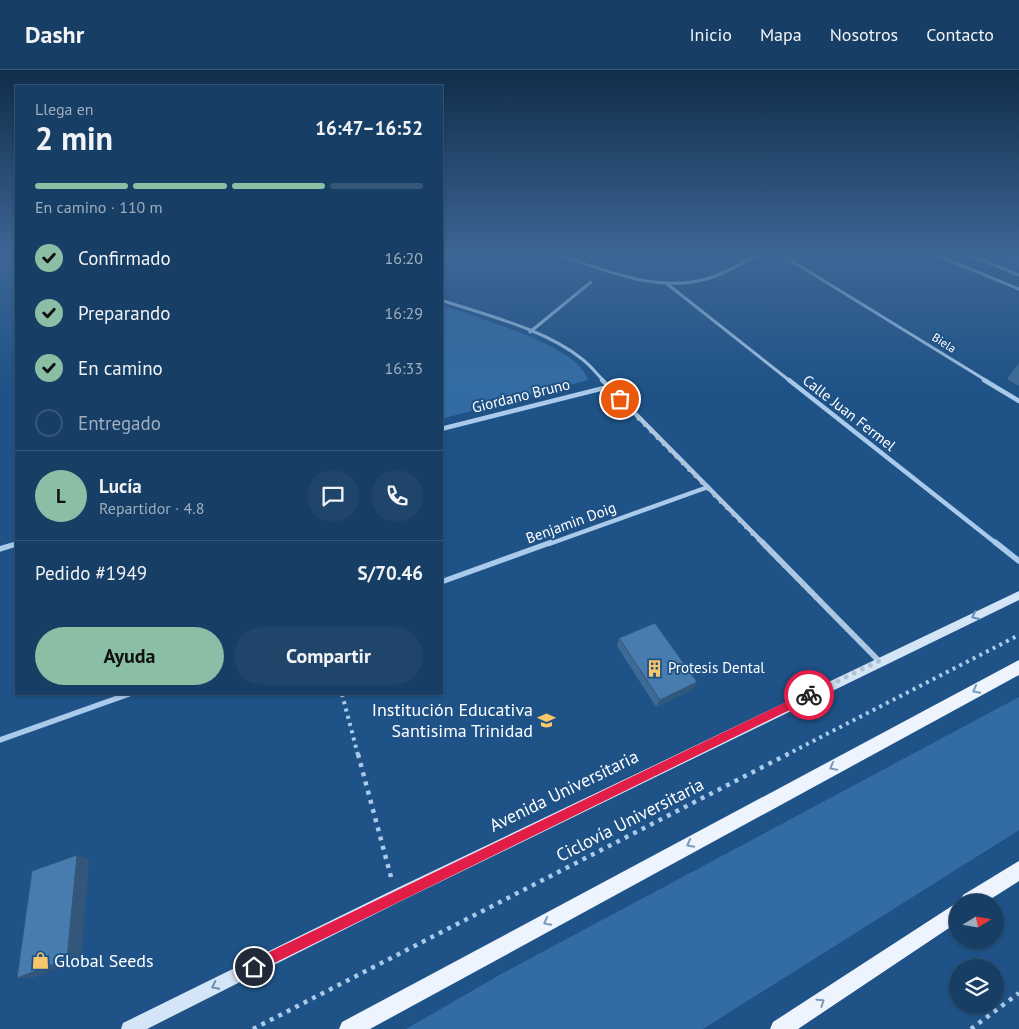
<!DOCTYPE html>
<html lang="es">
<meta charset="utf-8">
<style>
:root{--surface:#173e64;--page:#20456a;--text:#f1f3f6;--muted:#9eaebf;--line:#365778;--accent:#8abfa5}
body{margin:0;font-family:"PT Sans",sans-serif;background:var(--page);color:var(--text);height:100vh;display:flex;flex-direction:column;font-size:19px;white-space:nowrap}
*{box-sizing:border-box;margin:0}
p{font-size:16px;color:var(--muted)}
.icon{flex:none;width:28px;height:28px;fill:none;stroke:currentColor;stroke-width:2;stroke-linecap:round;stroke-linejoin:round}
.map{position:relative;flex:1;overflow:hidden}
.details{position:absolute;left:15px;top:15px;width:428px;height:610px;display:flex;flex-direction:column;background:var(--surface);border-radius:0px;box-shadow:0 1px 4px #0004,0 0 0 1px var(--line)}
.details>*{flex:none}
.needle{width:32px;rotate:79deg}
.tools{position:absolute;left:949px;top:824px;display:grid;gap:10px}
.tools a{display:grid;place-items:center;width:55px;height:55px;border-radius:50%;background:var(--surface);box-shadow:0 1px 4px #0004,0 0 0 1px var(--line);font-size:25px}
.pin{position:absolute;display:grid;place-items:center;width:42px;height:42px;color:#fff;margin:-21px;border:2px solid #fff;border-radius:50%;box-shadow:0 1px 5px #0007}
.courier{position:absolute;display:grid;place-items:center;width:50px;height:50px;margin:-25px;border:4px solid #e11d48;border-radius:50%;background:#fff;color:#222;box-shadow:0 1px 6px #0007}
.overview em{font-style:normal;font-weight:700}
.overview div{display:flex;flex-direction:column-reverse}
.overview{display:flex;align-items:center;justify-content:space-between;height:85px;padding:0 20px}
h1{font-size:32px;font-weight:700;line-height:38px}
.bar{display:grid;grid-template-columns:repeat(4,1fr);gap:8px 5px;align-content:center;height:60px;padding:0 20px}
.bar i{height:6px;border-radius:4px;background:var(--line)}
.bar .selected{background:var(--accent)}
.bar p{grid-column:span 4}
.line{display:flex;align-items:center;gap:12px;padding:0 20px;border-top:1px solid var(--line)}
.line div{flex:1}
.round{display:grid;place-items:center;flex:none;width:52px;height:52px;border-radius:26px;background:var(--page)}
ol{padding:0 20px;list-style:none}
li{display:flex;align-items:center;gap:15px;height:55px}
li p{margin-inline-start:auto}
li .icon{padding:5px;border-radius:50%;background:var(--accent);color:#111;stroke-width:4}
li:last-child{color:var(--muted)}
li i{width:28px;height:28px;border:2px solid var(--line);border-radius:50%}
.primary-button{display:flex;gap:10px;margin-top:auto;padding:10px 20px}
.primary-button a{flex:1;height:58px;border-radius:30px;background:var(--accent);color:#111;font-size:20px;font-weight:700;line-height:58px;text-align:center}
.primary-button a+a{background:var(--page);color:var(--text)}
header{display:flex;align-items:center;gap:30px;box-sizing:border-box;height:70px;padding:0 25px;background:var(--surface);border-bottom:1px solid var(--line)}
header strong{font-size:24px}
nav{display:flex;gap:28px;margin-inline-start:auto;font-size:18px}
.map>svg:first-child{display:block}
</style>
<header>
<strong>Dashr</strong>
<nav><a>Inicio</a><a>Mapa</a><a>Nosotros</a><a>Contacto</a></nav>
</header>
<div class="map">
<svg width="1019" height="959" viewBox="0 0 1019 959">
<rect width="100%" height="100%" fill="#1f5286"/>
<!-- green -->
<g fill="#336ca4">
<path d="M983 185H1019V199Z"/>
<path d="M441 235C478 248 546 267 575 292 581 296 585 304 589 310L441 349Z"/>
<path d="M1019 627V760L703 959H406L503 903Z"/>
</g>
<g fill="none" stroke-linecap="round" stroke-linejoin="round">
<!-- path-far1 -->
<g stroke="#a9caea" stroke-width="4" stroke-dasharray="3 4.5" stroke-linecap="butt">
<path d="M342 624 358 685"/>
<path d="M786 685 1019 565"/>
</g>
<!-- path -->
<g stroke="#a9caea" stroke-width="4.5" stroke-dasharray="4 5.5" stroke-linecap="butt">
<path d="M358 684 391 807"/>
<path d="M253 959 788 684"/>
<path d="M971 959 1019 923"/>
</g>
<!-- street-far2 -->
<g stroke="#a9caea" stroke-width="3">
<path d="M559 185C606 200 656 223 706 209 724 204 742 193 759 185"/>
<path d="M782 185 987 311"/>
<path d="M936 185 1019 219"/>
<path d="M970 185 1019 205"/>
<path d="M666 213 790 311"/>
<path d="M441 230C485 245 545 259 582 289 590 295 597 304 604 311"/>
<path d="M530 262 591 212"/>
</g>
<!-- street-far1 -->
<g stroke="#a9caea" stroke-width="4.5">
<path d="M602 310 764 474"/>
<path d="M789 310 997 474"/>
<path d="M984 310 1019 331"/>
<path d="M441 359 608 317"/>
<path d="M549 474 708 417"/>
</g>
<!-- street -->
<g stroke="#a9caea" stroke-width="5.5">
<path d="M762 472 879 591"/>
<path d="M995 472 1019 491"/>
<path d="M0 479 16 474"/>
<path d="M441 512 552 472"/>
<path d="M0 670 129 624"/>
</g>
<!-- secondary -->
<path fill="#d4e5f8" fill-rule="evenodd" d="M1019 521V530L401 831 147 959H121L123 953 391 821Z"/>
<!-- primary -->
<g fill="#edf4fe" fill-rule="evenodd">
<path d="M1019 590V605L370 959H339L342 952Z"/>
<path d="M1019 791V811L986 832H961L963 825Z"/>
<path d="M958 832H960H958V852L798 959H770L773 952Z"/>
</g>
</g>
<!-- wall -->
<g fill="#3e6b96">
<path d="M1019 293V316L1007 309Z"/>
<path d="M619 568 697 612 692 620 656 637 617 576Z"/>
</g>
<!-- shaded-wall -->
<g fill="#32577a">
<path d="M697 612 692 620 656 637 660 630Z"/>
<path d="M77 785 89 789 81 890 33 908H17Z"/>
</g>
<!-- building -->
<g fill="#487caf" stroke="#32577a">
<path d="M655 553 697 612 660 630 619 568Z"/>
<path d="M77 785 67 889 17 908 32 801Z"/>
</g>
<!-- one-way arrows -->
<defs><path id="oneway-chevron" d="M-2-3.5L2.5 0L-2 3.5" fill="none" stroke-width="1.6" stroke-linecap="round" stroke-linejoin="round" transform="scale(1.25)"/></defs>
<g stroke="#678db4">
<use href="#oneway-chevron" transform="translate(975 546) rotate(155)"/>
<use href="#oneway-chevron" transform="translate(215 916) rotate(154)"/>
</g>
<g stroke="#7c9bbc">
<use href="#oneway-chevron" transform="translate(976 620) rotate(152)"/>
<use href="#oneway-chevron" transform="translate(833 697) rotate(152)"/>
<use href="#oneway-chevron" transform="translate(690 774) rotate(152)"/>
<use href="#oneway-chevron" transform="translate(547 852) rotate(152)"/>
<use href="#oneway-chevron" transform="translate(821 932) rotate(-34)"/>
</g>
<!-- sky -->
<linearGradient id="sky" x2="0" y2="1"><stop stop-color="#112d4a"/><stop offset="0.58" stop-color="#3c6695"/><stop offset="1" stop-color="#3c6695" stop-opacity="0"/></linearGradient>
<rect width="1019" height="319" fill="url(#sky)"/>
<!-- route -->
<path fill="#e11d48" d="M809 621 812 622V629L258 901 254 903 249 901 247 897 249 892Z"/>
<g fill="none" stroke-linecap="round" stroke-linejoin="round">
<!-- done -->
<path stroke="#b1c2d5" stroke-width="5" stroke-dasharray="0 9" d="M620 329 879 591 809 625"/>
</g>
<!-- icons -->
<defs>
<symbol id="building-bare" viewBox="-9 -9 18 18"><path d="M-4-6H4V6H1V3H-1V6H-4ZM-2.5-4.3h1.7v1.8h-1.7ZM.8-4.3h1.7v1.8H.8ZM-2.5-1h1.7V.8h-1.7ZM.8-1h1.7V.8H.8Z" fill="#f8c769" stroke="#1f5286" stroke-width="2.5" paint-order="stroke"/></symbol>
<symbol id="school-bare" viewBox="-9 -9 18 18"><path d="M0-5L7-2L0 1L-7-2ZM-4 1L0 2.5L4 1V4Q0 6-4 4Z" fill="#f8c769" stroke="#1f5286" stroke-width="2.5" paint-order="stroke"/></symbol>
<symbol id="shop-bare" viewBox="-9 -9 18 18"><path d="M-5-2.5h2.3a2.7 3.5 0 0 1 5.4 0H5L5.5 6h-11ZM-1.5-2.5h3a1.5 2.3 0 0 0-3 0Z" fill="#f8c769" stroke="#1f5286" stroke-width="2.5" paint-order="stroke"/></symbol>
</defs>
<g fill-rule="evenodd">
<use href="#building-bare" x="642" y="586" width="25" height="25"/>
<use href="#school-bare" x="534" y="638" width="25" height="25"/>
<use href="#shop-bare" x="28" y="878" width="25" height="25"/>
</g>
<g text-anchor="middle" stroke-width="4" stroke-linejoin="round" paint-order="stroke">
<!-- far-street labels -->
<g font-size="12" fill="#fff" stroke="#1f5286">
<text transform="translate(944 273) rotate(32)" y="4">Biela</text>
</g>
<!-- street labels -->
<g font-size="15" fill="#fff" stroke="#1f5286">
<text transform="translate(521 326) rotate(-14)" y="5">Giordano Bruno</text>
<text transform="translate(849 343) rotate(38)" y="5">Calle Juan Fermel</text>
<text transform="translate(571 453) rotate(-20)" y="5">Benjamin Doig</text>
</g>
<!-- poi labels -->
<g font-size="15" fill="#fff" stroke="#1f5286" text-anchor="start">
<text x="668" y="603">Protesis Dental</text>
</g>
<!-- near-poi labels -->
<g font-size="18" fill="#fff" stroke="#1f5286" text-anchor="end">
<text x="533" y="646">Institución Educativa<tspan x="533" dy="21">Santisima Trinidad</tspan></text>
<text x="54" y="897" text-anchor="start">Global Seeds</text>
</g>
<!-- near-street labels -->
<g font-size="18" fill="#fff" stroke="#1f5286">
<text transform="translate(564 721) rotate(-26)" y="6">Avenida Universitaria</text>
<text transform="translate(630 750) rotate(-27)" y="6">Ciclovía Universitaria</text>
</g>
</g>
</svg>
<div class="tools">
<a><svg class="needle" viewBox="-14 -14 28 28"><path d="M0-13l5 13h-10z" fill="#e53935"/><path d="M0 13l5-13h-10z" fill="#9eaebf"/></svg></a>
<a><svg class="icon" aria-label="layers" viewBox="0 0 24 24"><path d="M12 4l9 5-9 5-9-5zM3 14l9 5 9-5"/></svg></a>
</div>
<div class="pin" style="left:620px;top:329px;background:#ea580c"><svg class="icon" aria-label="bag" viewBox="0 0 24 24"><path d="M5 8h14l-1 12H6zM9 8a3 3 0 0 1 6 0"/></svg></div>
<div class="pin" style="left:254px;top:897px;background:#1f2937"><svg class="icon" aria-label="home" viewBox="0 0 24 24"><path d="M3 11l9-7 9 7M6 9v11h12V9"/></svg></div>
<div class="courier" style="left:809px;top:625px"><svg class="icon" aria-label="bike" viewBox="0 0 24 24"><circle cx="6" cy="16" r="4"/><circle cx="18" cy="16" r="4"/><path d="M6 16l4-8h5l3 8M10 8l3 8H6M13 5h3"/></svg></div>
<section class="details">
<div class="overview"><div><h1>2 min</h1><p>Llega en</p></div><em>16:47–16:52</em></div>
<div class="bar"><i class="selected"></i><i class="selected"></i><i class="selected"></i><i></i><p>En camino · 110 m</p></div>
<ol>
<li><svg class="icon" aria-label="check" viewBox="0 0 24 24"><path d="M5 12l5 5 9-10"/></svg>Confirmado<p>16:20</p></li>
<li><svg class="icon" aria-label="check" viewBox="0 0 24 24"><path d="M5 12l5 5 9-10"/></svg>Preparando<p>16:29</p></li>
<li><svg class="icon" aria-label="check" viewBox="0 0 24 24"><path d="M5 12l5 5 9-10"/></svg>En camino<p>16:33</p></li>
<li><i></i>Entregado</li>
</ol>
<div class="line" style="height:90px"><b class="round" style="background:var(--accent);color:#111">L</b><div><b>Lucía</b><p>Repartidor · 4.8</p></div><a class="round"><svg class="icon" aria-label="chat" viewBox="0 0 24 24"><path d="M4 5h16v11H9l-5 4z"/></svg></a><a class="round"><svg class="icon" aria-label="phone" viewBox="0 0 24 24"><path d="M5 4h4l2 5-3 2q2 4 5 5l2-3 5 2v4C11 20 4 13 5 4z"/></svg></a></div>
<div class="line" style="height:65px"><div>Pedido #1949</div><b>S/70.46</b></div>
<div class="primary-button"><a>Ayuda</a><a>Compartir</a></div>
</section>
</div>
